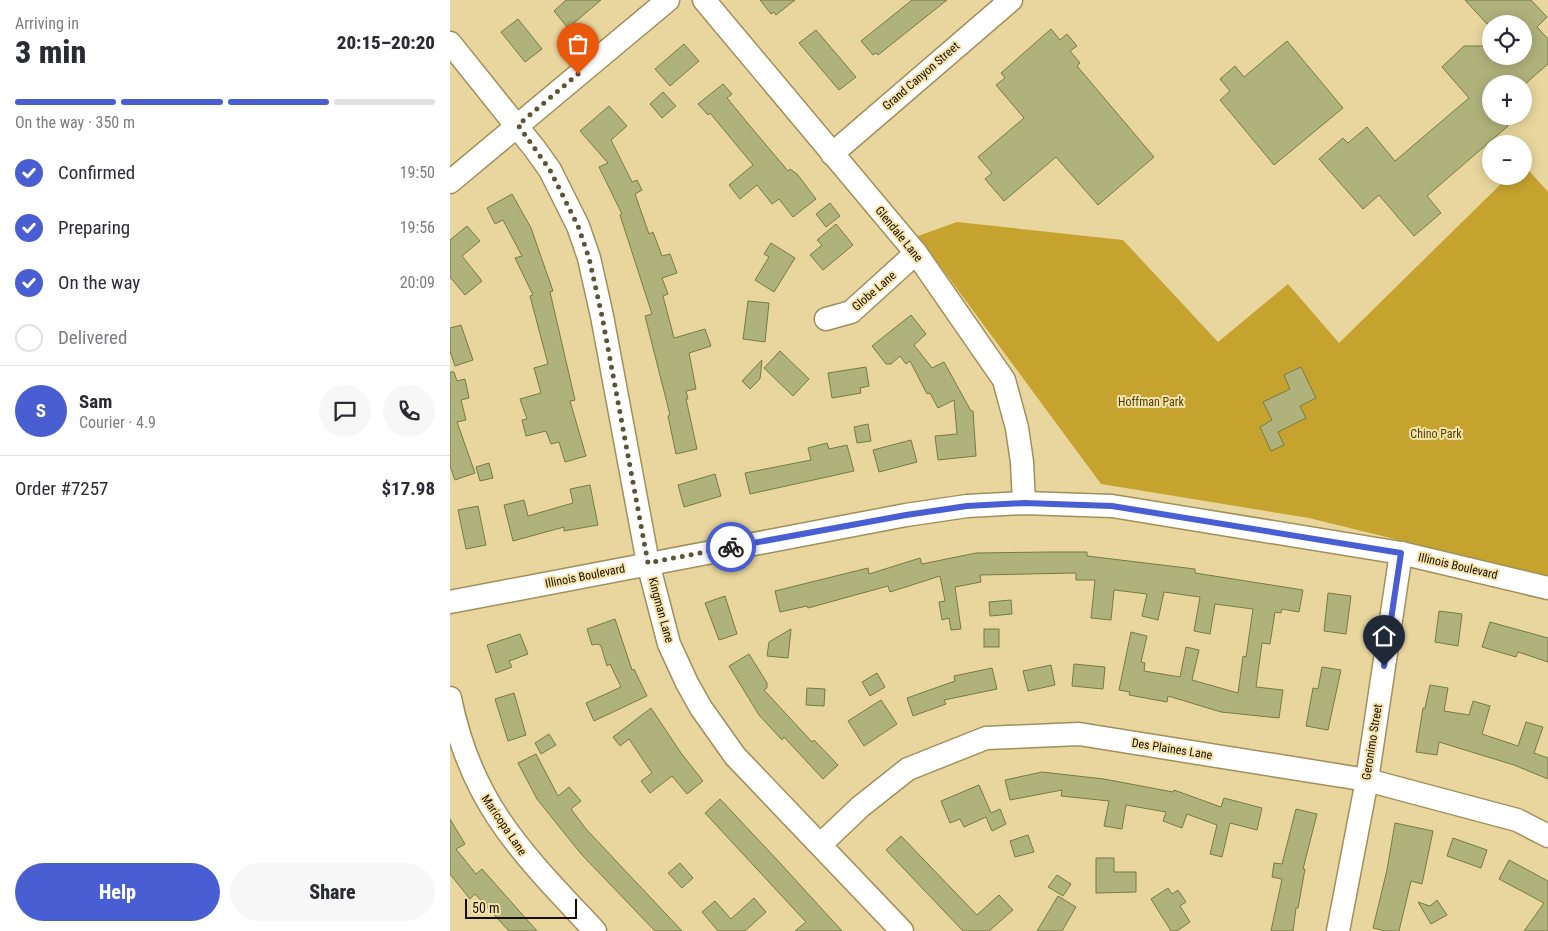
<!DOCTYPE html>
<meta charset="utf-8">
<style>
:root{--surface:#fff;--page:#f7f7f7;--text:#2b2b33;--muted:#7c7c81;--line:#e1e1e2;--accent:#485ed2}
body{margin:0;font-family:"Roboto Condensed",sans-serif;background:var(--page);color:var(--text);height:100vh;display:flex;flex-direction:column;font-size:19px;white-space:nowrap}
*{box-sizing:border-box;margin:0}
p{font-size:16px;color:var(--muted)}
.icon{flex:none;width:28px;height:28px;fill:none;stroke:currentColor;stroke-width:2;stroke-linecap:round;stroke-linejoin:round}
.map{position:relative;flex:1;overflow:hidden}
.sheet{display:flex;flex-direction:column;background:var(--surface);width:450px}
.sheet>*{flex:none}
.controls{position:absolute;left:1032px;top:15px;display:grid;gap:10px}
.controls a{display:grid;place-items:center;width:50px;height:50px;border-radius:50%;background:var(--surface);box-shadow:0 2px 12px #0003;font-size:25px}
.scale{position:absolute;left:15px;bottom:12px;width:112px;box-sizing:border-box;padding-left:5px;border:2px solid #160e00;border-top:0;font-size:14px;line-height:18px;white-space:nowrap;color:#160e00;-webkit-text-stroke:4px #f6e3ab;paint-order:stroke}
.pin{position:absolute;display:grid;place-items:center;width:42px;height:42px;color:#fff;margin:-51px -21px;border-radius:50% 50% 50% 0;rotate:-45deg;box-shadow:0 0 5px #0007}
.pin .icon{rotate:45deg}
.courier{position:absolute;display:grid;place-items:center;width:50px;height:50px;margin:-25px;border:4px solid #485ed2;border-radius:50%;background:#fff;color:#222;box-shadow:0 1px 6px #0007}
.headline em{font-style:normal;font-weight:800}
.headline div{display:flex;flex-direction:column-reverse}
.headline{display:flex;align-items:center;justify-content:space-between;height:85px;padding:0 15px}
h1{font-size:32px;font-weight:800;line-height:38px}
.bar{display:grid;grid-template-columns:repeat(4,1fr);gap:8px 5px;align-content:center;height:60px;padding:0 15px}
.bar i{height:6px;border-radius:4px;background:var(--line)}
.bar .on{background:var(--accent)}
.bar p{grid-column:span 4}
.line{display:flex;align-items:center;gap:12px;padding:0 15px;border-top:1px solid var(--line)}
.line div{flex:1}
.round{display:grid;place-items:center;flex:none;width:52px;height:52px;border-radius:26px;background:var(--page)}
ol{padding:0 15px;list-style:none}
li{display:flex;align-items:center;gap:15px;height:55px}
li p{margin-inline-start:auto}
li .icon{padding:5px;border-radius:50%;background:var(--accent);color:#fff;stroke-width:4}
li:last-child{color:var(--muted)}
li i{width:28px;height:28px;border:2px solid var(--line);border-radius:50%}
.primary-button{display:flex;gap:10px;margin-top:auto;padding:10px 15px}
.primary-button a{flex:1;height:58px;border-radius:30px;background:var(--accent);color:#fff;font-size:20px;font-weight:800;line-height:58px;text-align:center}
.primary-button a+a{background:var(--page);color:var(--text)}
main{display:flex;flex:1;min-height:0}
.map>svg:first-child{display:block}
</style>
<main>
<section class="sheet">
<div class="headline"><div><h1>3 min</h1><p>Arriving in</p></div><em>20:15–20:20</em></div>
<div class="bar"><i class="on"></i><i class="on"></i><i class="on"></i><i></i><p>On the way · 350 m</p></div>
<ol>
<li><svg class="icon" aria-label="check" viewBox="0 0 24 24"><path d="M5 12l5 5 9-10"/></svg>Confirmed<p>19:50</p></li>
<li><svg class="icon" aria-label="check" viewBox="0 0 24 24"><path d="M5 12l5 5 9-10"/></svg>Preparing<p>19:56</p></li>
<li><svg class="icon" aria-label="check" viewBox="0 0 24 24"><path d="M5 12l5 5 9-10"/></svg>On the way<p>20:09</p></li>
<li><i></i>Delivered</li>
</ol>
<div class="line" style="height:90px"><b class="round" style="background:var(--accent);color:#fff">S</b><div><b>Sam</b><p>Courier · 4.9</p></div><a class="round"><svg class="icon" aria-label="chat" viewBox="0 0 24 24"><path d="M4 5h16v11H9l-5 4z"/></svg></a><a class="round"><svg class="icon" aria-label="phone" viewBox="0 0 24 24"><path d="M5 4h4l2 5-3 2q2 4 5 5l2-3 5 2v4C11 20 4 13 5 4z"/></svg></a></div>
<div class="line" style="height:65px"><div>Order #7257</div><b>$17.98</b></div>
<div class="primary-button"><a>Help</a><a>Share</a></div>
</section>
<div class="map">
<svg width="1098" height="931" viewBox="0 0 1098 931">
<rect width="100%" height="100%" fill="#e9d69e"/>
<!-- green -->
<path fill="#c6a32f" d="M1074 165 1098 192V577L859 518 651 484 468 236 507 222 673 240 768 342 838 284 889 343 1059 176H1074Z"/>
<!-- building -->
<g fill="#afb27b" stroke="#777a44">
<path d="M116 0H151L118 28 104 11Z"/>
<path d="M310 0H345L326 15 324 12 321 14Z"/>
<path d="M462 0H497L428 55 426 53 423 55 411 41Z"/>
<path d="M1015 0H1081L1097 17 1087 27 1098 39V64L1075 84H1041V116H1050L1058 126 977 196 991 213 964 236 929 195 913 209 869 159 893 138 898 143 917 127 945 161 1019 98 992 67 1014 46H1041V56H1074V24H1037Z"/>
<path d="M68 19 92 49 75 62 51 32Z"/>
<path d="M601 29 610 40 617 34 627 46 620 51 630 63 627 66 704 157 648 205 606 157 554 201 535 179 542 173 528 157 574 118 546 85 555 78 551 73Z"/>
<path d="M366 30 406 77 389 90 349 43Z"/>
<path d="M837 41 893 108 824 165 770 100 780 91 770 79 785 66 794 77Z"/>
<path d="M234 44 249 61 220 86 205 69Z"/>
<path d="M273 84 282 94 277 98 300 126 338 171 340 169 347 174 366 199 343 217 329 199 322 204 307 185 290 199 279 185 303 165 260 113 258 115 248 104Z"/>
<path d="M213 92 226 106 212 118 200 104Z"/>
<path d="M159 106 177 126 161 140 182 182 187 180 192 190 185 194 199 234 203 232 212 256 220 254 227 273 212 278 218 294 213 296 224 338 255 329 261 346 239 353 246 389 236 391 238 399H236L247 449 226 454 218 416 220 415 195 316 202 314 170 215 172 214 149 167 158 163 130 131Z"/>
<path d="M62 194 81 228 103 291 100 292 125 400 120 401 136 456 115 462 109 442 101 444 96 431 76 436 72 420 77 419 70 399 91 393 84 368 98 364 80 296 83 295 65 258 72 256 53 220 45 224 37 208Z"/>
<path d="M380 203 390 216 376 227 366 214Z"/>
<path d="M386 224 403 245 373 270 360 255 372 245 367 240Z"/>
<path d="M17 226 30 241 12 256 32 281 15 295 0 277V240Z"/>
<path d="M321 243 345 258 324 292 305 280 319 257 314 254Z"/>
<path d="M298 301 319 303 315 342 293 339Z"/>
<path d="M461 315 476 334 464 345 482 368 494 362 521 411H523L526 456 488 460 485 436 507 434 504 400 488 408 480 393 477 394 460 361 456 364 450 356 441 364H436L422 346Z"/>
<path d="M11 325 23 360 5 366 0 351V328Z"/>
<path d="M330 351 359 379 343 396 314 368Z"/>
<path d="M312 360 310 379 300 389 292 381Z"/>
<path d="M416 367 419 386 410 388 411 393 382 398 378 373Z"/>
<path d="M851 367 866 398 850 406 856 418 828 432 834 445 821 451 810 427 822 420 813 402 840 389 834 375Z"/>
<path d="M0 372H4L7 381 15 379 19 398 11 400 16 420 7 422 25 473 5 480 0 466Z"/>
<path d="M418 424 421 441 407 443 404 427Z"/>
<path d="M461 440 467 462 429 472 423 450Z"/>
<path d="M377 443 379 449 397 445 404 471 300 494 295 473 361 460 358 448Z"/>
<path d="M39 463 43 478 30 481 26 467Z"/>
<path d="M265 474 271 496 234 507 228 485Z"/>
<path d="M140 485 148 525 114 531V527L63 541 54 505 74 500 78 516 123 503 120 489Z"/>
<path d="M28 506 36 545 16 549 8 510Z"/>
<path d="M598 552H637V556L745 569V573L853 590 849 612 832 609 831 613 825 612 820 644 812 643 806 687 833 690 829 718 771 712 718 696 717 702 679 695 680 692 669 690 681 632 697 636 691 662 695 663 694 671 730 677 736 647 749 650 742 680 788 693 793 656 796 657 803 609 765 604 760 634 744 631 750 597 714 592 708 620 692 616 697 594 664 590 661 620 641 618 645 580H626V573L530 575 531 582 505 587 511 629 501 630 499 618 492 620 489 602 495 601 490 576 440 592 438 586 358 608 357 606 330 612 325 591 418 568 419 574 470 558 472 564 526 553Z"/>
<path d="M878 593 901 596 896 634 874 631Z"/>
<path d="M275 596 287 634 269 640 255 603Z"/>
<path d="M561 600 562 614 540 616 539 602Z"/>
<path d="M989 611 1012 614 1008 646 985 642Z"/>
<path d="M165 619 182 670 184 669 197 696 144 721 136 703 171 687 160 664 157 666 151 646 148 644 142 645 137 629Z"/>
<path d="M1040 622 1098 638V662L1068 652 1066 657 1032 647Z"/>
<path d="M341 629 338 658 317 656 319 642Z"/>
<rect x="534" y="629" width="15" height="18"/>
<path d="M70 634 78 654 59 661 62 667 46 673 37 645Z"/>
<path d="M299 654 317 683V688L314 690 362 742 364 740 388 765 373 779 334 737 332 740 309 715 279 666Z"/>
<path d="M624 664 655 667 653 689 622 686Z"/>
<path d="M601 665 605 685 578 691 573 671Z"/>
<path d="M872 667 891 670 878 730 856 726 863 688 868 689Z"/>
<path d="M542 668 547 689 494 700 496 704 463 716 457 698 505 681 504 676Z"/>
<path d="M427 673 435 687 420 696 412 682Z"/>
<path d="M980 685 998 688 994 711 1019 715 1023 701 1040 706 1032 734 1068 746 1076 722 1093 727 1084 753 1098 758V779L1064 765 989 742 987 755 966 752 973 708H975Z"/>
<path d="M357 688 375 689 374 706 356 705Z"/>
<path d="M64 693 76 735 58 741 45 699Z"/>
<path d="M431 700 447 724 414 746 398 721Z"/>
<path d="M201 708 231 753 253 781 237 794 222 776 200 793 191 781 202 773 179 739 170 746 163 737Z"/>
<path d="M99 734 106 745 91 754 85 743Z"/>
<path d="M86 754 108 796 119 787 131 801 121 809 136 829 232 931H205L132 855 87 799 68 763Z"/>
<path d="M592 772 654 779 723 792 724 790 771 807 774 798 812 808 807 830 780 823 772 857 760 854 767 825 737 814 732 828 713 821 716 812 676 805 672 829 654 826 659 801 611 796 612 790 560 800 555 780Z"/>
<path d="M529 785 541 813 550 809 556 824 542 831 536 817 514 827 510 819 500 823 491 801Z"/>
<path d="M270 799 330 863 392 931H345L356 922 255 813Z"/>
<path d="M846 809 867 814 853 869H855L848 908H846L843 931H821L832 879 822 877 824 863 832 864Z"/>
<path d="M0 819 15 844 6 849 26 874 32 869 87 931H59L25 894 20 899 0 874Z"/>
<path d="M945 823 983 831 972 884 961 881 949 931H935L923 928 937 870Z"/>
<path d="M578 835 584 852 565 857 560 841Z"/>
<path d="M451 836 527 915 549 895 563 910 539 931H513L436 850Z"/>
<path d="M1003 838 1037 850 1031 868 997 856Z"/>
<path d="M646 858H664V872H686V892L646 893Z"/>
<path d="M1059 860 1098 881V931H1074L1094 903 1049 879Z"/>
<path d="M230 863 243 878 232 888 218 873Z"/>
<path d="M607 875 621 884 613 896 598 887Z"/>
<path d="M718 888 722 894 728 890 736 902 730 906 740 922 727 931H721L701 899Z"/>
<path d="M608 896 626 907 612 931H587Z"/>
<path d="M304 898 316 912 295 931H268L252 912 265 901 281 919Z"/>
<path d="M987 900 997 915 981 924 968 902 980 906Z"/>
</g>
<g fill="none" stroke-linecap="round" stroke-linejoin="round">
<defs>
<g id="minor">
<path d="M254 0 466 253 554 380 567 428 572 462 574 503"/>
<path d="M0 43 85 149 100 170 128 226 139 258 152 316 198 563 219 644 237 683 251 708 285 756 452 931"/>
<path d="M382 154 561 0"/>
<path d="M0 182 218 0"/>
<path d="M376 319 401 312 466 253"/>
<path d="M0 602 456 515 517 506 574 503 662 506 951 553 1098 588"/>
<path d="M0 698C21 805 74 855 145 931"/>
<path d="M370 845 410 807 458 769 536 738 629 734 917 780 1067 820 1098 836"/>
<path d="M888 931 917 780 951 553"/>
</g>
</defs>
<!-- minor casing -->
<use href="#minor" stroke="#a18f5a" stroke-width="25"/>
<!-- minor -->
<use href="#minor" stroke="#fff" stroke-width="22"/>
</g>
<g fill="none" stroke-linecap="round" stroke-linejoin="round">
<!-- done -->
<path stroke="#605437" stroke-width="5" stroke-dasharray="0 9" d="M128 74 68 125 100 170 128 226 139 258 152 316 198 563 281 547"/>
<!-- route -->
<path stroke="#485ed2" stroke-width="6" d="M281 547 456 515 517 506 574 503 662 506 951 553 934 666"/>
</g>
<g text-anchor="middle" stroke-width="4" stroke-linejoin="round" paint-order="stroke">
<!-- street labels -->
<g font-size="12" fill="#160e00" stroke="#f6e3ab">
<text transform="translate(471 76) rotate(-41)" y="4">Grand Canyon Street</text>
<text transform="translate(449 234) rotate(51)" y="4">Glendale Lane</text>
<text transform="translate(424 291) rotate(-41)" y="4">Globe Lane</text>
<text transform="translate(1008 566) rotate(13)" y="4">Illinois Boulevard</text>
<text transform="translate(135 576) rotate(-11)" y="4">Illinois Boulevard</text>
<text transform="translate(211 610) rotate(75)" y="4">Kingman Lane</text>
<text transform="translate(922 742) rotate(-81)" y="4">Geronimo Street</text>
<text transform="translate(722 749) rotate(9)" y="4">Des Plaines Lane</text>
<text transform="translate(54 825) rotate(56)" y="4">Maricopa Lane</text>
</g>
<!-- park labels -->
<g font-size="12" fill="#4f3e05" stroke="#f6e3ab">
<text x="701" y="406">Hoffman Park</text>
<text x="986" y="438">Chino Park</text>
</g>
</g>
</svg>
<div class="controls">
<a><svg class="icon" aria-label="locate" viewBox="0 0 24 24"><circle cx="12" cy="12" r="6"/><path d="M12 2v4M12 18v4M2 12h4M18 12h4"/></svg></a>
<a>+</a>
<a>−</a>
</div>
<div class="scale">50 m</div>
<div class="pin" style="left:128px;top:74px;background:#ea580c"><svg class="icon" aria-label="bag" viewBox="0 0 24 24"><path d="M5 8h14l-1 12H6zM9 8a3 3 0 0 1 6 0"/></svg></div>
<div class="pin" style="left:934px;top:666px;background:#1f2937"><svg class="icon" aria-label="home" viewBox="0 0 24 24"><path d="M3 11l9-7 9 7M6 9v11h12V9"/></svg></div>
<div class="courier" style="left:281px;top:547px"><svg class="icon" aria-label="bike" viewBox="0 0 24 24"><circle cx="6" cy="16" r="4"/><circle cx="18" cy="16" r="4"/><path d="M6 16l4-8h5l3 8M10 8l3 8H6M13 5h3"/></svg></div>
</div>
</main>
